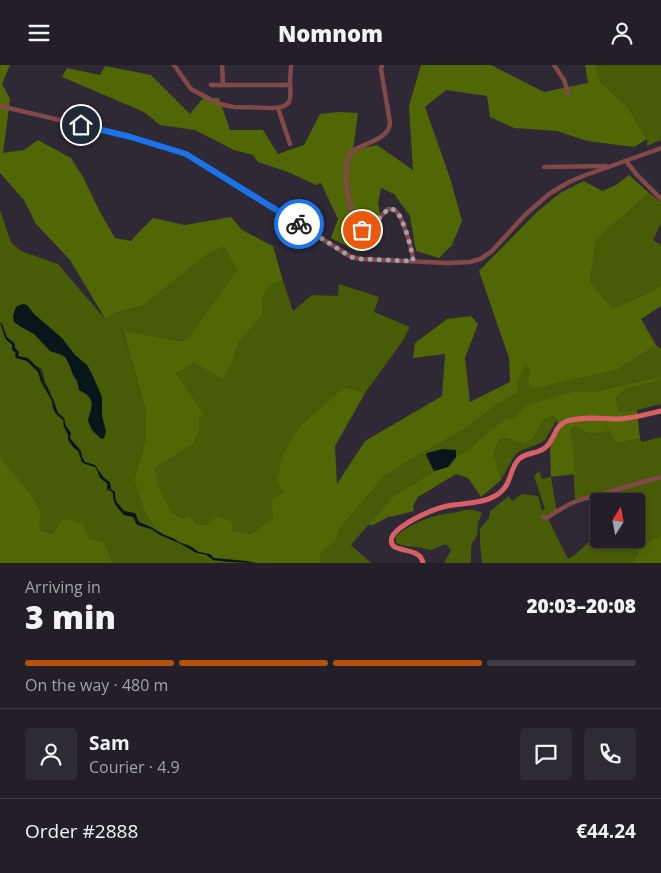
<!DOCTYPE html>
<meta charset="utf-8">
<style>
:root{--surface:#231e28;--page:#2f2b34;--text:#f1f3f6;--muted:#a3a2a8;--line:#403c45;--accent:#b45309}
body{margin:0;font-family:"Open Sans",sans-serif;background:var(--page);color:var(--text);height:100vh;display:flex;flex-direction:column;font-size:19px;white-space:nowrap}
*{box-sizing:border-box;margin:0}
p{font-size:16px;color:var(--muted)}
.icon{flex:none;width:28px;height:28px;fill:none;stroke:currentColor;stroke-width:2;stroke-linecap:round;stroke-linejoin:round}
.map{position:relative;height:498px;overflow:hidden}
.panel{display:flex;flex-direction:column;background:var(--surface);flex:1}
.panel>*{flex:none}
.needle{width:32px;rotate:11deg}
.controls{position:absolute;left:590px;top:428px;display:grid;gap:10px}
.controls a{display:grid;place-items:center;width:55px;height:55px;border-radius:5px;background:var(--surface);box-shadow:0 2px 8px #0003,0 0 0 1px var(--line);font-size:25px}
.pin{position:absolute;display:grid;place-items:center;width:42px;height:42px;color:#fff;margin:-21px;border:2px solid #fff;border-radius:50%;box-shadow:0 1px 5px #0007}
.courier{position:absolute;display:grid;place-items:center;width:50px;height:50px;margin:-25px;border:4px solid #1a73e8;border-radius:50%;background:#fff;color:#222;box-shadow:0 1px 6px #0007}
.head em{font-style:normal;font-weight:800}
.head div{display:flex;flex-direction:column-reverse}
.head{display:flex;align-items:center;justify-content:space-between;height:85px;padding:0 25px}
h1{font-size:32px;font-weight:800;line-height:38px}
.bar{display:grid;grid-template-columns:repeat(4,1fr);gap:8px 5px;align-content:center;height:60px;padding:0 25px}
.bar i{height:6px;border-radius:4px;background:var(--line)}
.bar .selected{background:var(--accent)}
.bar p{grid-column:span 4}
.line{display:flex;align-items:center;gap:12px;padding:0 25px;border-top:1px solid var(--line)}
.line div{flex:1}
.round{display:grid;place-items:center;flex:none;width:52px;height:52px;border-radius:5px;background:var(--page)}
header{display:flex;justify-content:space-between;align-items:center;height:65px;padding:0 25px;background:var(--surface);font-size:22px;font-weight:800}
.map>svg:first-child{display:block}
</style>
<header><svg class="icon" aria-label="menu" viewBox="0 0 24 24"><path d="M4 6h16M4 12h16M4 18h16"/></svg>Nomnom<svg class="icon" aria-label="person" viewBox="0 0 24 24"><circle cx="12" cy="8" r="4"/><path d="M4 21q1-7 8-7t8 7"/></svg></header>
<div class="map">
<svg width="661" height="498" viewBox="0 0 661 498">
<rect width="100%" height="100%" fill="#2f2835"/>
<!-- green -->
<g fill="#485b06">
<path d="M596 0H661V75L647 81V74L627 41 601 18Z"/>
<path d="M649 128 661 137V158L653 175 661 180V220L653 226 613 243 590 217 596 175Z"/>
<path d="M0 145 11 177 21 186 58 199 106 255 115 248 144 240 208 189 224 182 237 205 187 274 179 276 123 267 146 346V374L134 415 143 443 158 466 168 471 320 489 337 475 339 465 361 438 386 410 422 388 462 366 495 341 518 327 517 321 525 299 530 305 619 304 656 280 661 284V311L594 327H572L515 353 468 385 456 392 455 385 426 390 434 406 392 432 351 480 371 498H113L104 477 89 473 59 457 53 469 38 465 41 447 31 429 0 392Z"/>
<path d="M283 216 293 246 312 230 338 231 339 219 379 232 374 247 410 262 402 277 365 328 345 322 285 427 273 452 251 469 231 466 206 460 197 459 191 452 184 454 172 447 158 424 155 403 194 379 200 363 199 353 176 309 194 298 223 313 232 299 239 276 262 252V235L270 220Z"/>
<path d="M661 314V339L637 345 619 347 616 333 627 323Z"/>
<path d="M552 350 557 355 545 375 539 379 522 385 515 390 501 415 494 388 499 375 507 373H533L543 356Z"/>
<path d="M574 362C580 362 582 367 589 368 595 369 603 367 610 366L612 373 618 378 640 374 642 377 661 372V470L637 483 638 491 631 498H482L480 478V464L489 453 490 446 509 431 512 436 522 429 538 431 542 446 545 444 534 411 539 406 542 414 551 412 557 448 548 454 568 494 576 489 599 467V474H636V436H603L601 429 575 434 571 365Z"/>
<path d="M464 445H474L482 448 478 459 477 470 475 474 472 478 471 483V498H444L451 485 446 479 431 485 416 482 404 481 396 478V471C407 461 425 453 440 450 449 448 456 448 464 445Z"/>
</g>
<!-- forest -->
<g fill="#516706">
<path d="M0 0H10L2 19 10 34 3 88 24 85 38 75 71 93 83 112 99 145 115 173 131 176 137 169 153 153 185 160 231 152 242 165 273 181 283 216 270 220 262 235V252L239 276 232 299 223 314 194 298 176 309 204 349 199 353 200 363 194 379 155 403 159 424 172 447 184 454 190 451 197 459 206 460 218 451 232 457V466L251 469 273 452 272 434 284 427 277 417 283 390 299 362 345 322 365 328 335 381 337 419 365 376 442 331 445 289 413 293 415 278 447 254 471 251 478 259 465 293 470 337 510 317 509 293 479 206 537 147 560 128 584 116 602 126 616 120 629 110 649 128 596 175 590 217 613 243 653 226 661 220V241L641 254 656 280 619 304 534 323 528 318 530 305 525 299 517 321 518 327 495 341 462 366 422 388 386 410 361 438 339 465 337 475 320 489V498H226L214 496 197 490 168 471 158 466 154 462 143 443 134 415 146 374V346L123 266 179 276 187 274 237 205 224 182 208 189 144 240 115 248 106 255 70 195 36 159 24 135 0 108Z"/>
<path d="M421 0H491L544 27 588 18 585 0H596L601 18 627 41 647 74 634 82 587 76 557 66 514 63 490 52 487 31 446 25 425 42 450 113 462 156 452 180 439 193 416 186 410 151 394 129 381 123 378 138 381 154 373 160 358 187 331 173 338 154 321 118 316 120 288 107 258 97 253 90 234 85 195 65 160 60 144 47 62 12 67 3 100 10 105 1 151 10 190 49 203 33H219L230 65H263L278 89 304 80 320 49 339 47 358 48 353 85 377 80 413 105 409 41Z"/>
<path d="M661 311V315L627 323 616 333 619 347 637 345 640 374 618 378 612 373 610 366C603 367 595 369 589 368 582 367 580 362 573 362L571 365 575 409 551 412 550 383 558 365 557 355 552 350 543 356 533 373 524 379 507 373 499 375 494 388 501 415 481 432 468 413 456 409 418 432 413 441 414 446 399 450 388 452 373 460H368L392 432 434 406 448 402 456 392 468 385 505 354 515 353 526 340 572 327H594Z"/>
<path d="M0 392 31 429 41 447 39 465 53 469 59 457 68 454 83 459 89 473 104 477 113 498H0Z"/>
<path d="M661 470V498H631L638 491 637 483Z"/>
</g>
<!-- water -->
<g fill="#08161b">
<path d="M23 239 27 240 34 249 62 273 75 290 87 300 92 309 102 332V350L106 367 104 373 102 374 100 373 92 365 88 356C89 348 95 339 89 332 87 329 82 327 79 325L77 316 73 310 68 297 65 292 62 290 50 286 34 269 21 262 14 257 13 252 15 244 17 241Z"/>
<path d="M0 257 2 259 7 272 15 279V283L19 287 18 291 28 293 40 305 44 318 53 334 58 348 64 353 66 361 71 368 70 373 81 386 82 392 85 397 95 400 104 413 110 417 111 424 115 427 116 436 124 446 135 448 139 457 151 462 164 470 173 473 179 477 190 481 199 487 210 489 214 493 247 496 256 498 228 497 213 495 207 490 196 488 181 479 160 470 151 464 137 460 133 452 124 450C118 443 112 438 113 428L108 423V419L100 413 97 405 95 402 85 399 82 397 78 386 73 382 68 375V370L64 362 63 355 56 349 53 343 52 336 41 317 38 307 27 296 16 293 15 290 16 288 12 285V280L5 273Z"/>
<path d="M443 384 456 385V392L448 402 434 406 426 389 427 388Z"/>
</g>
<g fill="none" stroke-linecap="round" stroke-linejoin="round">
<!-- stream -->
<g stroke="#08161b" stroke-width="1">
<path d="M34 301 41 304 44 316 50 328"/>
<path d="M108 418 107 425H110"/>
<path d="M207 490 212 494 216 495"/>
</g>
<!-- minor -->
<g stroke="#824949" stroke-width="4.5">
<path d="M174 0 191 24 219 39 234 42 272 43C293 43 291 34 290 16 290 11 291 5 291 0"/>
<path d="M222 0 223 20"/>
<path d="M382 0 381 4 390 58C389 75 363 78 351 87 342 106 347 135 355 154 357 160 360 167 368 165L388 144C392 144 393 144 396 146 403 152 413 187 413 196"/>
<path d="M554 0 564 15 568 28"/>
<path d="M211 20H290"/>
<path d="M0 41 131 72 186 89 351 192 361 194 448 198 470 197 480 194 491 187 525 150 549 129 569 117 583 111 656 85 661 83"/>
<path d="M278 43 290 79"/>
<path d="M626 96 637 110 661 134"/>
<path d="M544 102 606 101"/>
<path d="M543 452 545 453 548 452C557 446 566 440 577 436 586 432 595 432 604 428L661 412"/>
</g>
<!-- major -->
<path stroke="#d66064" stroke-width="5" d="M423 498C420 479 386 491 392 472 395 465 403 461 409 457 421 450 433 444 447 441 462 438 481 439 495 431 513 421 508 405 519 394 526 387 539 389 546 382 555 374 554 361 567 356 584 351 603 354 620 354 634 353 648 349 661 346"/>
</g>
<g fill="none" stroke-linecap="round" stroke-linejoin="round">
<!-- done -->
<path stroke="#a5a0a9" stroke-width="5" stroke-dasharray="0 9" d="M299 159 351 192 361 194 413 196C413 187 403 152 396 146 393 144 392 144 388 144L368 165 364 166 362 165"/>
<!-- route -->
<path stroke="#1a73e8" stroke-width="6" d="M81 60 131 72 186 89 299 159"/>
</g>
</svg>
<div class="controls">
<a><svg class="needle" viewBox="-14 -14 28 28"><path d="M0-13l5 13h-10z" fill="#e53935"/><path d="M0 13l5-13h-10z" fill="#a3a2a8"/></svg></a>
</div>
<div class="pin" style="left:362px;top:165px;background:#ea580c"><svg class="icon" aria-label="bag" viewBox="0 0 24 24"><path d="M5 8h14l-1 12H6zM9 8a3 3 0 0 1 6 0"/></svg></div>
<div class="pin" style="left:81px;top:60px;background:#1f2937"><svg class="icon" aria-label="home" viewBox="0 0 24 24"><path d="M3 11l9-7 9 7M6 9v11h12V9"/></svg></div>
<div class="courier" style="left:299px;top:159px"><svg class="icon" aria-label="bike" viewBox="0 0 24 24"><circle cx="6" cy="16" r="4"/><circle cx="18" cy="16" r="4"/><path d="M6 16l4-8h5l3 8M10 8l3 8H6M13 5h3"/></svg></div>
</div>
<section class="panel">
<div class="head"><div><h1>3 min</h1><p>Arriving in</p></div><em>20:03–20:08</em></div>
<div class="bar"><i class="selected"></i><i class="selected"></i><i class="selected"></i><i></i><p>On the way · 480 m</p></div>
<div class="line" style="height:90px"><a class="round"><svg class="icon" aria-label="person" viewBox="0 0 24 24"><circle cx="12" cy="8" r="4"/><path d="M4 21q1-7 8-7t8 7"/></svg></a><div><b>Sam</b><p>Courier · 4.9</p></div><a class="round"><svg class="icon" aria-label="chat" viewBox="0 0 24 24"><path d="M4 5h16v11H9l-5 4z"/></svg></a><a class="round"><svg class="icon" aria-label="phone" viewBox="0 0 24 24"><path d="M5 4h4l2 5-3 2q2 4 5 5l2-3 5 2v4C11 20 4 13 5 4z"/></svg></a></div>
<div class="line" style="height:65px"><div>Order #2888</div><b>€44.24</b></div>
</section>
